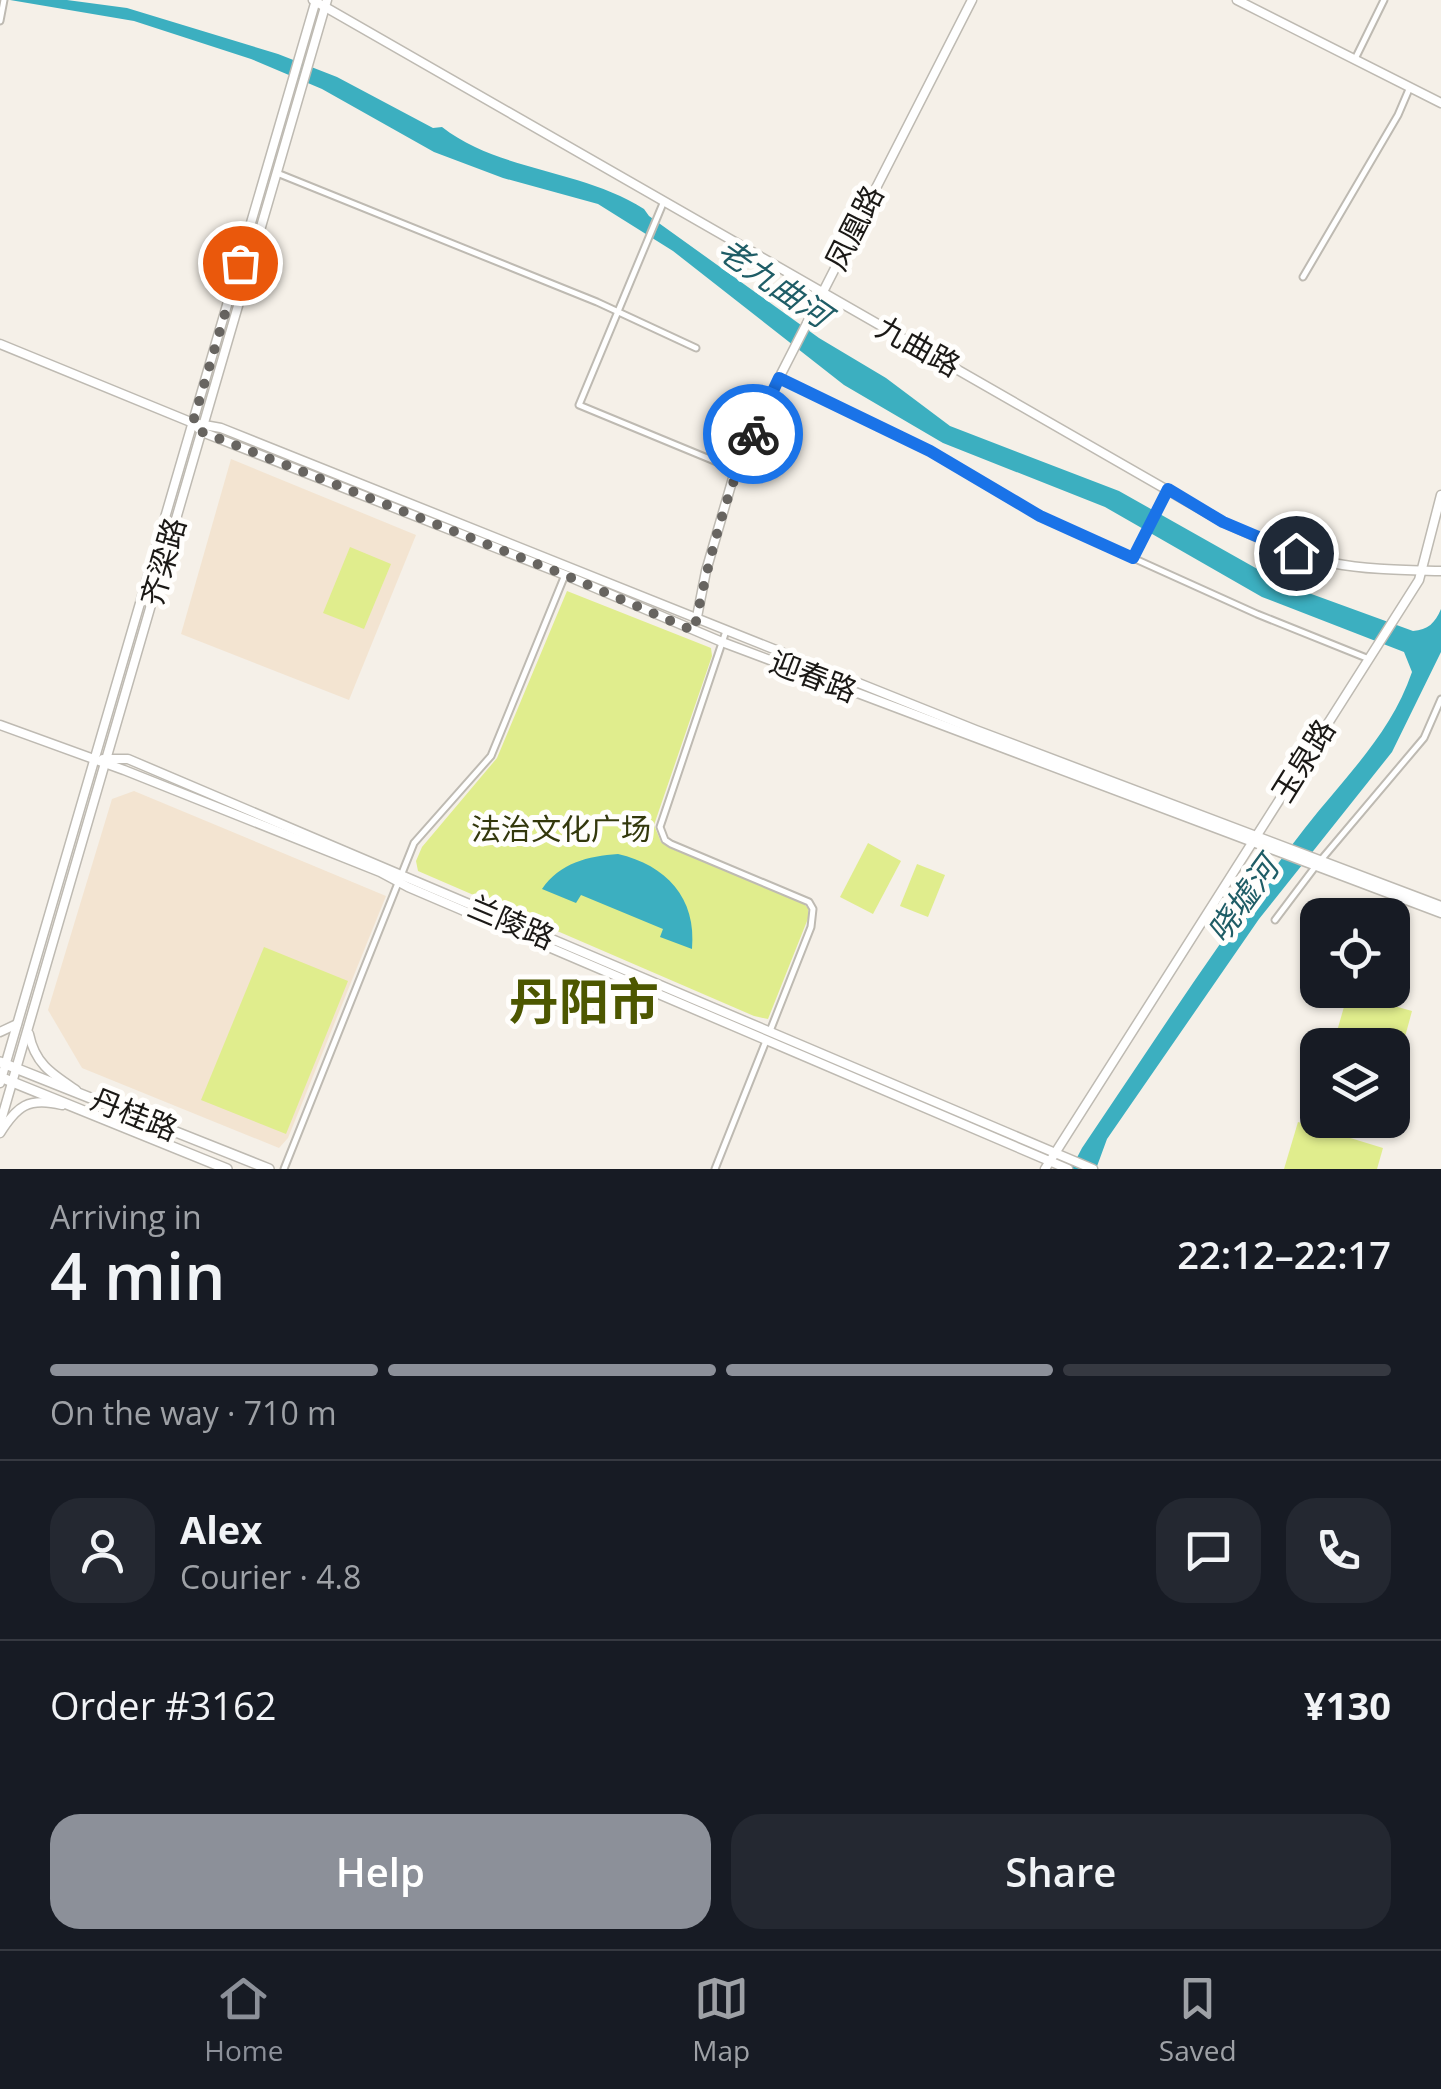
<!DOCTYPE html>
<meta charset="utf-8">
<style>
:root{--surface:#171b24;--page:#242831;--text:#f1f3f6;--muted:#9ea1a6;--line:#363941;--accent:#8c9099}
body{margin:0;font-family:"Open Sans","Noto Sans SC",sans-serif;background:var(--page);color:var(--text);height:100vh;display:flex;flex-direction:column;font-size:38px;white-space:nowrap}
*{box-sizing:border-box;margin:0}
p{font-size:32px;color:var(--muted)}
.icon{flex:none;width:55px;height:55px;fill:none;stroke:currentColor;stroke-width:2;stroke-linecap:round;stroke-linejoin:round}
.map{position:relative;height:1169px;overflow:hidden}
.details{display:flex;flex-direction:column;background:var(--surface);flex:1}
.details>*{flex:none}
.tools{position:absolute;left:1300px;top:898px;display:grid;gap:20px}
.tools a{display:grid;place-items:center;width:110px;height:110px;border-radius:20px;background:var(--surface);box-shadow:0 2px 8px #0004;font-size:50px}
.pin{position:absolute;display:grid;place-items:center;width:85px;height:85px;color:#fff;margin:-42px;border:5px solid #fff;border-radius:50%;box-shadow:0 2px 10px #0007}
.courier{position:absolute;display:grid;place-items:center;width:100px;height:100px;margin:-50px;border:8px solid #1a73e8;border-radius:50%;background:#fff;color:#222;box-shadow:0 2px 12px #0007}
.summary em{font-style:normal;font-weight:600}
.summary div{display:flex;flex-direction:column-reverse}
.summary{display:flex;align-items:center;justify-content:space-between;height:170px;padding:0 50px}
h1{font-size:65px;font-weight:600;line-height:75px}
.bar{display:grid;grid-template-columns:repeat(4,1fr);gap:15px 10px;align-content:center;height:120px;padding:0 50px}
.bar i{height:12px;border-radius:8px;background:var(--line)}
.bar .on{background:var(--accent)}
.bar p{grid-column:span 4}
.line{display:flex;align-items:center;gap:25px;padding:0 50px;border-top:2px solid var(--line)}
.line div{flex:1}
.round{display:grid;place-items:center;flex:none;width:105px;height:105px;border-radius:30px;background:var(--page)}
.button{display:flex;gap:20px;margin-top:auto;padding:20px 50px}
.button a{flex:1;height:115px;border-radius:30px;background:var(--accent);color:#fff;font-size:40px;font-weight:600;line-height:115px;text-align:center}
.button a+a{background:var(--page);color:var(--text)}
.dock{display:flex;justify-content:space-around;align-items:center;height:140px;border-top:2px solid var(--line);background:var(--surface);font-size:28px;color:var(--muted)}
.dock a{display:grid;justify-items:center;gap:5px}
.dock .on{color:var(--accent)}
.map>svg:first-child{display:block}
</style>
<div class="map">
<svg width="1441" height="1169" viewBox="0 0 1441 1169">
<rect width="100%" height="100%" fill="#f5f0e8"/>
<!-- education -->
<g fill="#f3e4d1">
<path d="M231 459 416 535 349 700 181 634Z"/>
<path d="M134 791 386 896 288 1138 279 1148 82 1068 48 1010 112 799Z"/>
</g>
<!-- green -->
<g fill="#e0ed8d">
<path d="M350 547 391 564 364 629 323 613Z"/>
<path d="M567 591 711 648 712 656 654 825 661 842 670 848 801 901 808 908 809 916 768 1019 754 1016 418 871 416 861 422 847 497 758Z"/>
<path d="M868 843 901 861 873 914 840 897Z"/>
<path d="M917 864 945 875 928 917 900 906Z"/>
<path d="M264 947 348 981 286 1134 201 1100Z"/>
<path d="M1348 993 1412 1011 1393 1081 1392 1045H1333Z"/>
<path d="M1298 1122 1383 1148 1377 1169H1284Z"/>
</g>
<!-- water -->
<g fill="#3cafc0">
<path d="M10 0H67L127 8 278 54 337 77 433 128 442 127C500 172 582 169 644 209L649 216 819 338 886 378 950 426 1119 491 1284 584 1413 631C1428 630 1435 623 1441 609V652L1392 752 1259 919 1107 1139 1096 1169H1071L1082 1148C1155 1040 1225 931 1305 828 1344 778 1391 734 1412 672L1404 652 1262 597 1105 507 943 443 844 385 673 251 598 204 503 178 434 152 322 89 251 59 134 21Z"/>
<path d="M618 854C666 865 697 898 692 949L660 937 663 929 581 895 576 903 542 889C560 863 588 856 618 854Z"/>
</g>
<g fill="none" stroke-linecap="round" stroke-linejoin="round">
<defs>
<g id="street">
<path d="M0 21 4 0"/>
<path d="M1355 59 1384 0"/>
<path d="M277 173 597 302 696 348"/>
<path d="M664 201 579 405 717 462"/>
<path d="M1303 277 1398 115 1410 87"/>
<path d="M779 378 930 451 1040 516 1257 614 1369 659"/>
<path d="M1133 557 1168 489"/>
<path d="M726 631 660 827 665 840 671 844 809 902 813 909 811 927 770 1031"/>
<path d="M1275 920 1315 867 1424 738 1441 699"/>
<path d="M284 1169 414 843 491 756 565 575"/>
<path d="M715 1169 766 1041"/>
</g>
<g id="secondary">
<path d="M313 0 1223 522C1259 538 1294 555 1332 563 1368 570 1405 570 1441 571"/>
<path d="M1237 0 1441 103"/>
<path d="M0 344 193 423 221 428 976 730 1441 906"/>
<path d="M193 423 202 432 565 575 722 642 1441 913"/>
<path d="M696 622 706 571 733 478 779 378 972 0"/>
<path d="M0 725 124 770 380 872 408 887 1068 1169"/>
<path d="M103 759H128L1093 1169"/>
<path d="M0 1032 17 1024"/>
<path d="M29 1034C35 1064 52 1074 76 1090"/>
<path d="M0 1083 316 0"/>
<path d="M0 1124 327 0"/>
<path d="M0 1133C17 1106 28 1097 62 1105"/>
<path d="M1045 1169 1419 580 1441 495"/>
</g>
<g id="primary">
<path d="M0 1062 269 1169"/>
<path d="M0 1077 227 1169"/>
</g>
</defs>
<!-- street casing -->
<use href="#street" stroke="#bebab2" stroke-width="9"/>
<!-- secondary casing -->
<use href="#secondary" stroke="#bebab2" stroke-width="11"/>
<!-- primary casing -->
<use href="#primary" stroke="#bebab2" stroke-width="12"/>
<!-- street -->
<use href="#street" stroke="#fff" stroke-width="5"/>
<!-- secondary -->
<use href="#secondary" stroke="#fff" stroke-width="8"/>
<!-- primary -->
<use href="#primary" stroke="#fff" stroke-width="9"/>
</g>
<g fill="none" stroke-linecap="round" stroke-linejoin="round">
<!-- done -->
<path stroke="#676460" stroke-width="10" stroke-dasharray="0 18" d="M240 263 193 422 202 432 565 575 694 631C708 563 724 497 753 434"/>
<!-- route -->
<path stroke="#1a73e8" stroke-width="12" d="M753 434 779 378 930 451 1040 516 1133 558 1168 489 1223 522 1296 553"/>
</g>
<g text-anchor="middle" stroke-width="10" stroke-linejoin="round" paint-order="stroke">
<!-- street labels -->
<g font-size="30" fill="#1b1916" stroke="#fffefc">
<text transform="translate(855 228) rotate(-63)" y="10">凤凰路</text>
<text transform="translate(918 347) rotate(29)" y="10">九曲路</text>
<text transform="translate(164 562) rotate(-74)" y="10">齐梁路</text>
<text transform="translate(813 677) rotate(21)" y="10">迎春路</text>
<text transform="translate(1304 761) rotate(-58)" y="10">玉泉路</text>
<text transform="translate(511 923) rotate(23)" y="10">兰陵路</text>
<text transform="translate(134 1115) rotate(22)" y="10">丹桂路</text>
</g>
<!-- park labels -->
<g font-size="30" fill="#33380c" stroke="#fffefc">
<text x="561" y="840">法治文化广场</text>
</g>
<!-- water labels -->
<g font-size="32" font-style="italic" fill="#1f5d66" stroke="#fffefc">
<text transform="translate(774 283) rotate(35)" y="11">老九曲河</text>
<text transform="translate(1243 900) rotate(-54)" y="11">哓墟河</text>
</g>
<!-- town labels -->
<g font-size="50" font-weight="bold" fill="#4d5700" stroke="#fffefc">
<text x="584" y="1020">丹阳市</text>
</g>
</g>
</svg>
<div class="tools">
<a><svg class="icon" aria-label="locate" viewBox="0 0 24 24"><circle cx="12" cy="12" r="6"/><path d="M12 2v4M12 18v4M2 12h4M18 12h4"/></svg></a>
<a><svg class="icon" aria-label="layers" viewBox="0 0 24 24"><path d="M12 4l9 5-9 5-9-5zM3 14l9 5 9-5"/></svg></a>
</div>
<div class="pin" style="left:240px;top:263px;background:#ea580c"><svg class="icon" aria-label="bag" viewBox="0 0 24 24"><path d="M5 8h14l-1 12H6zM9 8a3 3 0 0 1 6 0"/></svg></div>
<div class="pin" style="left:1296px;top:553px;background:#1f2937"><svg class="icon" aria-label="home" viewBox="0 0 24 24"><path d="M3 11l9-7 9 7M6 9v11h12V9"/></svg></div>
<div class="courier" style="left:753px;top:434px"><svg class="icon" aria-label="bike" viewBox="0 0 24 24"><circle cx="6" cy="16" r="4"/><circle cx="18" cy="16" r="4"/><path d="M6 16l4-8h5l3 8M10 8l3 8H6M13 5h3"/></svg></div>
</div>
<section class="details">
<div class="summary"><div><h1>4 min</h1><p>Arriving in</p></div><em>22:12–22:17</em></div>
<div class="bar"><i class="on"></i><i class="on"></i><i class="on"></i><i></i><p>On the way · 710 m</p></div>
<div class="line" style="height:180px"><a class="round"><svg class="icon" aria-label="person" viewBox="0 0 24 24"><circle cx="12" cy="8" r="4"/><path d="M4 21q1-7 8-7t8 7"/></svg></a><div><b>Alex</b><p>Courier · 4.8</p></div><a class="round"><svg class="icon" aria-label="chat" viewBox="0 0 24 24"><path d="M4 5h16v11H9l-5 4z"/></svg></a><a class="round"><svg class="icon" aria-label="phone" viewBox="0 0 24 24"><path d="M5 4h4l2 5-3 2q2 4 5 5l2-3 5 2v4C11 20 4 13 5 4z"/></svg></a></div>
<div class="line" style="height:130px"><div>Order #3162</div><b>¥130</b></div>
<div class="button"><a>Help</a><a>Share</a></div>
</section>
<nav class="dock">
<a class="on"><svg class="icon" aria-label="home" viewBox="0 0 24 24"><path d="M3 11l9-7 9 7M6 9v11h12V9"/></svg>Home</a>
<a><svg class="icon" aria-label="map" viewBox="0 0 24 24"><path d="M3 6l6-2 6 2 6-2v14l-6 2-6-2-6 2zM9 4v14M15 6v14"/></svg>Map</a>
<a><svg class="icon" aria-label="saved" viewBox="0 0 24 24"><path d="M7 4h10v16l-5-4-5 4z"/></svg>Saved</a>
</nav>
